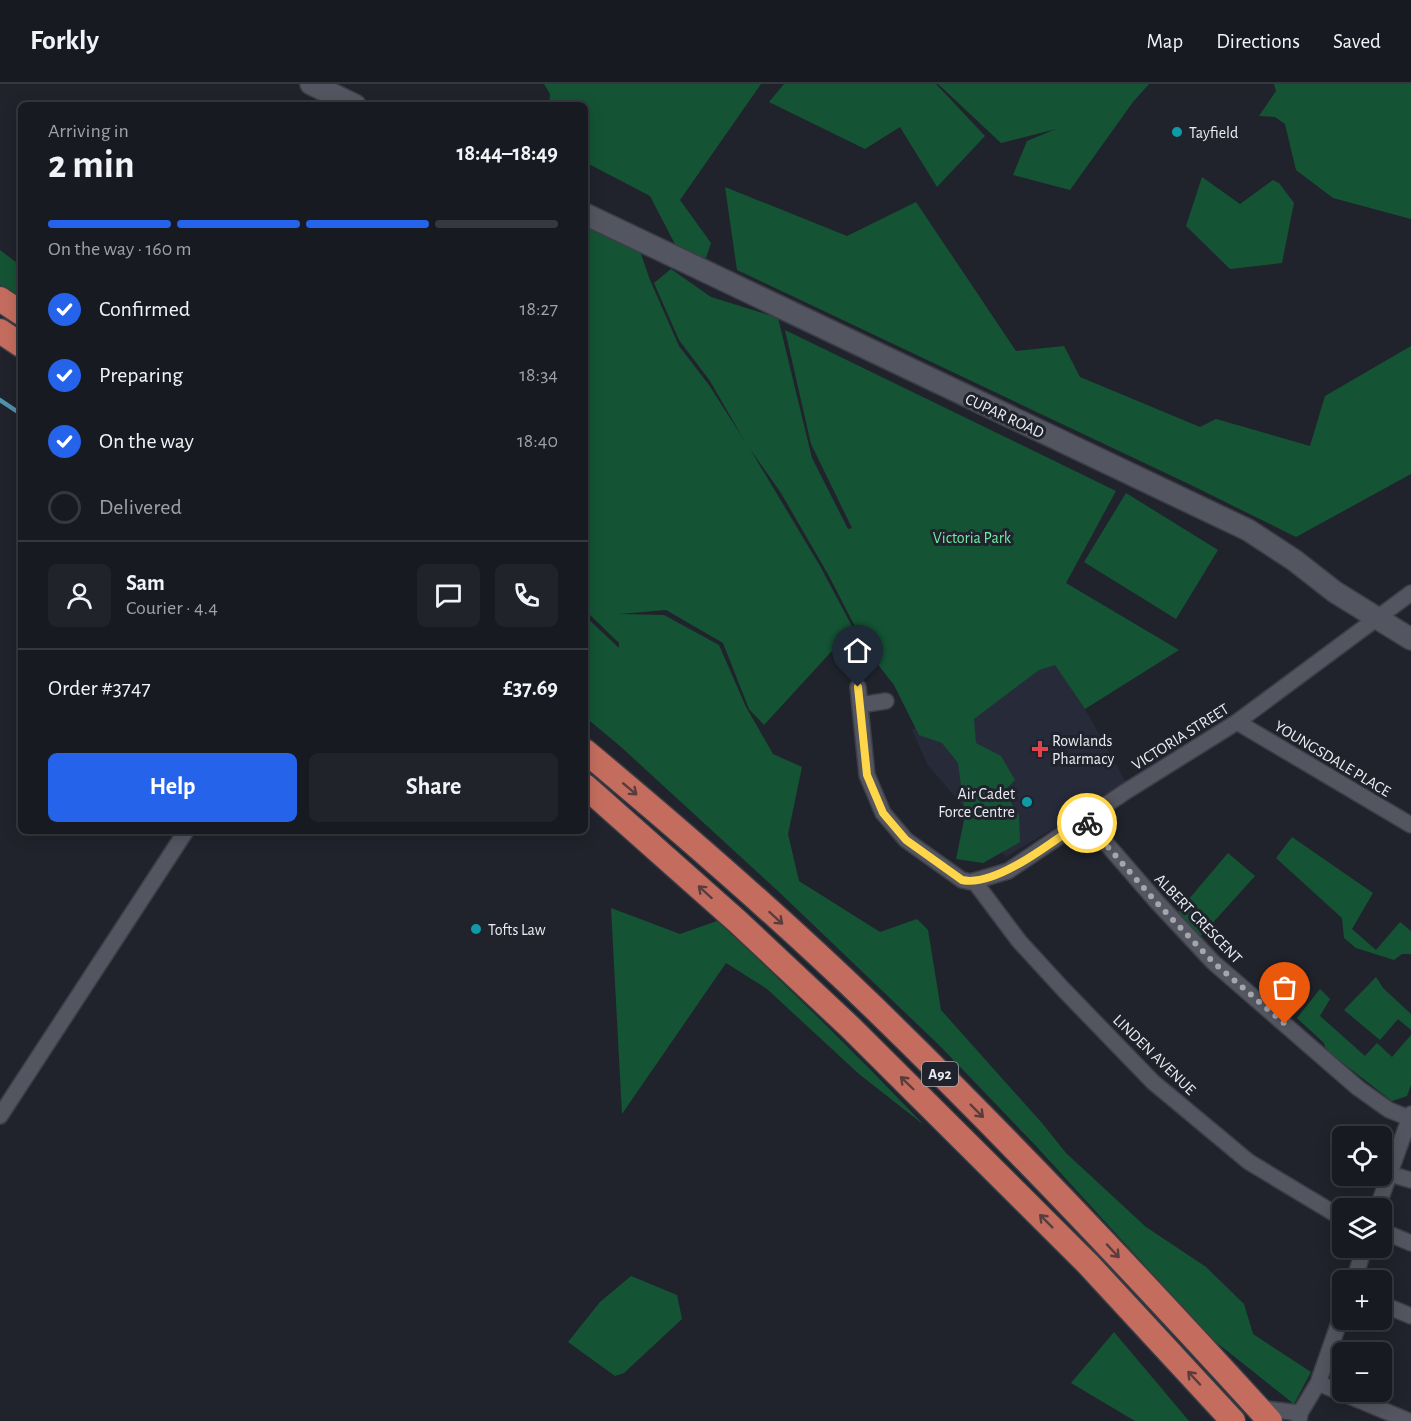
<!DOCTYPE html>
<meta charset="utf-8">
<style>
:root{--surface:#181a21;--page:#21232a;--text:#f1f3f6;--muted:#9fa1a5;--line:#36383f;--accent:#2563eb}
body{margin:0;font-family:"Alegreya Sans",sans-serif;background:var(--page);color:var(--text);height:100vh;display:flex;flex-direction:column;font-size:22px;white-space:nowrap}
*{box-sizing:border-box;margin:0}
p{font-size:20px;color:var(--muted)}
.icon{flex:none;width:33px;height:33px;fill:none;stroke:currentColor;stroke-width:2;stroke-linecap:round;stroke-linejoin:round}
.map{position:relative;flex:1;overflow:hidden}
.details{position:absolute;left:18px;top:18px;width:570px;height:732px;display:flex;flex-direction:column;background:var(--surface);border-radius:9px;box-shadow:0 3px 15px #0003,0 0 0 2px var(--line)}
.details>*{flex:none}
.controls{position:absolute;left:1332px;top:1042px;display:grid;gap:12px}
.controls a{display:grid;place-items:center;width:60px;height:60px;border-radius:9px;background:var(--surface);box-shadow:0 3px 15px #0003,0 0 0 2px var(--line);font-size:30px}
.pin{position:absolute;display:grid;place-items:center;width:51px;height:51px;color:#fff;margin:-62px -26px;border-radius:50% 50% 50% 0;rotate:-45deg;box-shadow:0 0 6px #0007}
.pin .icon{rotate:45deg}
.courier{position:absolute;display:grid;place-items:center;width:60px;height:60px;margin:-30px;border:4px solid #ffd54a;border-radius:50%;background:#fff;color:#222;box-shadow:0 2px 8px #0007}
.overview em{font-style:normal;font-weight:600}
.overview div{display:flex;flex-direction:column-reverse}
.overview{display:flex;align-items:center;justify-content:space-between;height:102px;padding:0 30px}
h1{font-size:39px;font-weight:600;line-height:45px}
.bar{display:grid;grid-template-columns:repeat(4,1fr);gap:9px 6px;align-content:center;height:72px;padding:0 30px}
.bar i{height:8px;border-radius:4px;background:var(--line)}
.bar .on{background:var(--accent)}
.bar p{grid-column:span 4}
.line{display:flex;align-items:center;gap:15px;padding:0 30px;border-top:2px solid var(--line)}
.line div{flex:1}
.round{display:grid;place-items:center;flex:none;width:63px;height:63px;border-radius:9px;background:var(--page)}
ol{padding:0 30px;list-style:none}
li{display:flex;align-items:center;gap:18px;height:66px}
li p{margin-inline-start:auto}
li .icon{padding:6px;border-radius:50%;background:var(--accent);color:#fff;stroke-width:4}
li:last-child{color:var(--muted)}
li i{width:33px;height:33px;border:3px solid var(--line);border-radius:50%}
.primary-button{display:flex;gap:12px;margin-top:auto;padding:12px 30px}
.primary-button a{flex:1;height:69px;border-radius:9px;background:var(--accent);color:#fff;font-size:24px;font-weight:600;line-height:69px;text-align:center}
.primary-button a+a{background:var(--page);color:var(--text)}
header{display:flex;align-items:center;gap:36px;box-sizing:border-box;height:84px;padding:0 30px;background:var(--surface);border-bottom:2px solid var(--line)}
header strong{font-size:28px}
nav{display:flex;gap:33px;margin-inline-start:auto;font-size:21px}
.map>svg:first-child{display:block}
</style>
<header>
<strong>Forkly</strong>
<nav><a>Map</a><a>Directions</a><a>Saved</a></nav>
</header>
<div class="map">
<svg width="1411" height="1337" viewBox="0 0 1411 1337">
<rect width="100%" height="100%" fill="#20232c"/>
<!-- built -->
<path fill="#272a39" d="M1045 566 1085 625 1127 700 1006 773 927 680 912 646Z"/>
<!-- green -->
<g fill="#145434">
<path d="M544 0H761L680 116 711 159 706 174 678 166 650 112 585 78V21H549L550 10Z"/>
<path d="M784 0H936L985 52 937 103 900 43 865 65 769 18Z"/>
<path d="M938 0H1149L1133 18 1070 106 1013 91 1027 57 1056 45 1001 59Z"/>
<path d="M1274 0H1411V135L1333 114 1296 86 1285 40 1275 33 1259 32 1276 7Z"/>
<path d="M1202 93 1240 120 1273 96 1279 99 1294 119 1282 179 1230 185 1186 142Z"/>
<path d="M725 103 847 152 916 118 1016 267 1064 262 1080 293 1200 343 1216 335 1310 362 1325 312 1411 262V390L1296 453 1191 401 737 186Z"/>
<path d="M585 141 640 167 650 196 679 262 709 301 744 356 710 297 679 256 654 199 671 185 711 213 778 234 812 374 848 445 852 444 811 360 785 246 1116 407 1066 499 1179 566 1085 625 1055 581 1039 586 974 635 976 659 1001 672 1015 696 1004 707 1019 732 1020 758 983 779 956 775 965 731 958 679 942 659 919 651 894 601 868 568 829 492 781 409 750 365 820 482 853 544 764 641 749 625 723 559 666 526 620 530 664 531 719 561 746 623 773 670 802 683 788 750 799 797 880 848 917 835 928 846 941 926 1042 1039 1066 1069 1146 1143 1206 1183 1244 1220 1253 1250 1311 1288 1294 1320 1212 1255 1036 1062 941 963 779 808 620 662 585 633V532L619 564V559L586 527Z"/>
<path d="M0 166 21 182V216L0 201Z"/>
<path d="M1126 409 1218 466 1176 535 1084 478Z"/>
<path d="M1292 753 1373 809 1352 845 1376 866 1400 838 1411 847V870H1402L1394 876 1356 864 1344 854 1342 834 1276 774Z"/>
<path d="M1228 769 1255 792 1199 854 1177 829Z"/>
<path d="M611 824 680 850 717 837C789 903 857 971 924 1041L859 990 767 905 726 879 622 1030Z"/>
<path d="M1376 893 1383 904 1411 930V946L1398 935 1380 956 1344 926Z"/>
<path d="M1320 905 1330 915 1320 932 1365 972 1377 959 1392 973 1411 951V1001L1407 1012 1392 1017 1326 966 1324 959 1297 934Z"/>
<path d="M631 1192 677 1211 682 1235 624 1289 615 1292 568 1258 600 1218Z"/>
<path d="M1114 1248 1189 1337H1135L1071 1299Z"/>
</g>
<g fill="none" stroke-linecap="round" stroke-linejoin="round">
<!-- stream -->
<path stroke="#5291ac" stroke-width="4.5" d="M0 316 21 330"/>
<defs>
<g id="minor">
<path d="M858 603 867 691 883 729 906 756 962 796 971 798 1008 787 1125 708 1237 638 1411 509"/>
<path d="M860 621 886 617"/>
<path d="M1237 638 1411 741"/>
<path d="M1085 735 1157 818 1213 878 1358 1004 1389 1026 1409 1034"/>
<path d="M974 797 1019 857 1063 905 1153 998 1249 1078 1342 1134"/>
<path d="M0 1032 186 747"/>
<path d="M1390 1090 1411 1096"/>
<path d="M1377 1125 1411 1030"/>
<path d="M1382 1147 1411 1159"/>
<path d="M1354 1197 1364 1164"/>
<path d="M1382 1220 1411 1232"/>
<path d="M1318 1299 1409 1337"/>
<path d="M1258 1324 1300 1329"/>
<path d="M1299 1337 1300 1329 1318 1299 1342 1230"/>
</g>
<g id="secondary">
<path d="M311 0 355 21"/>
<path d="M585 130 1248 446 1294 476 1335 508 1411 555"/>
</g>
<g id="trunk">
<path d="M0 215 21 229"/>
<path d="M0 247 21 261"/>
<path d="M585 667C682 748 779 832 870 920 1008 1054 1141 1195 1270 1337"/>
<path d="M585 702 737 837 850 943 1088 1180 1233 1337"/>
</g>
</defs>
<!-- minor casing -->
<use href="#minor" stroke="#3c3d45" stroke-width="18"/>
<!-- secondary casing -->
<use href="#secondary" stroke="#3c3d45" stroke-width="24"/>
<!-- trunk casing -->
<use href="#trunk" stroke="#3c3d45" stroke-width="27"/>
<!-- minor -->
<use href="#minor" stroke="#535560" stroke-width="15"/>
<!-- secondary -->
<use href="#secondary" stroke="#535560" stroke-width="21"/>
<!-- trunk -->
<use href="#trunk" stroke="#c46d5e" stroke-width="24"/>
</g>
<!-- one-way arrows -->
<defs><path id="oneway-shaft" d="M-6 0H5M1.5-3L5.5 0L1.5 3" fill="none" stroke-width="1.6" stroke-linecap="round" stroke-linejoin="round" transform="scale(1.5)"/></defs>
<g stroke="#593d3e">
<use href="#oneway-shaft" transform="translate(630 705) rotate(40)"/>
<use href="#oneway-shaft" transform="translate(705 808) rotate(-138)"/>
<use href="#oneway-shaft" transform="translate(776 834) rotate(42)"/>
<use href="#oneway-shaft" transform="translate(907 999) rotate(-136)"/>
<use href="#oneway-shaft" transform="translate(977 1027) rotate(45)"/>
<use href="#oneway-shaft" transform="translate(1046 1137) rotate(-135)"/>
<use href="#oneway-shaft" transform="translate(1113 1167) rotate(47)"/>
<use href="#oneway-shaft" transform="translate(1194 1294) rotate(-133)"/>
</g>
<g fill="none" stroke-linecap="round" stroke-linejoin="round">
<!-- done -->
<path stroke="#a4a6ad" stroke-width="6" stroke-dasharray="0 10.8" d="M1087 739 1157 819 1213 878 1285 940"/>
<!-- route -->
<path stroke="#ffd54a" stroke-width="8" d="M858 603 867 691 883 729 906 756 962 796C996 804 1056 755 1085 735L1087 739"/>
</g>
<!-- markers -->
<g fill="#0f9aa8" stroke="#20232c" stroke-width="2">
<circle cx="1177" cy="48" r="6"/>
<circle cx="1027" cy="718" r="6"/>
<circle cx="476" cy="845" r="6"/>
</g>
<path fill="#e0444e" stroke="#20232c" stroke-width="2" d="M1037 656h6v6h6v6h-6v6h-6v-6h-6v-6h6z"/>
<g text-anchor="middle" stroke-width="6" stroke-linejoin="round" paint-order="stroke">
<!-- shield labels -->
<rect fill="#20232c" stroke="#aeb0b7" stroke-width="1.5" x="922" y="978" width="36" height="24" rx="4.5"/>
<g font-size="15" font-weight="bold" fill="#ebecf3">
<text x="940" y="995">A92</text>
</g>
<!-- poi labels -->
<g font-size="16" fill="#ebecf3" stroke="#20232c" text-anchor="start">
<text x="1189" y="54">Tayfield</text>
<text x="1052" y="662">Rowlands<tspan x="1052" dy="18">Pharmacy</tspan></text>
<text x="1015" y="715" text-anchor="end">Air Cadet<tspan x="1015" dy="18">Force Centre</tspan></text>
<text x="488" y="851">Tofts Law</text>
</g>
<!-- street labels -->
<g font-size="16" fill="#ebecf3" stroke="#20232c">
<text transform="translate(1005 331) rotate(25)" y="6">CUPAR ROAD</text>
<text transform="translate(1180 652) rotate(-32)" y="6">VICTORIA STREET</text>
<text transform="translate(1333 674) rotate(31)" y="6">YOUNGSDALE PLACE</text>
<text transform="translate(1199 834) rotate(46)" y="6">ALBERT CRESCENT</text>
<text transform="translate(1155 970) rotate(44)" y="6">LINDEN AVENUE</text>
</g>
<!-- park labels -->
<g font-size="16" fill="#71eca8" stroke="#20232c">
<text x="972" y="459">Victoria Park</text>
</g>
</g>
</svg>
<div class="controls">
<a><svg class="icon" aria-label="locate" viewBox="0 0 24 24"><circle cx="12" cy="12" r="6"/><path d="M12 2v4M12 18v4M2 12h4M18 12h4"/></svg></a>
<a><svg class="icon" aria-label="layers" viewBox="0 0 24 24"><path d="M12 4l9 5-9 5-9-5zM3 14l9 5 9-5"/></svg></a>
<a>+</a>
<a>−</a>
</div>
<div class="pin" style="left:1285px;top:940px;background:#ea580c"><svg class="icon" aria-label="bag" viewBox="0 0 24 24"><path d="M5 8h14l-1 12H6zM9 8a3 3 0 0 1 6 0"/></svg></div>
<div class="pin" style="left:858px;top:603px;background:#1f2937"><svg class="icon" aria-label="home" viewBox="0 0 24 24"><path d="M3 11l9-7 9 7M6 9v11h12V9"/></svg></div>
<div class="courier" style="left:1087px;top:739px"><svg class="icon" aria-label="bike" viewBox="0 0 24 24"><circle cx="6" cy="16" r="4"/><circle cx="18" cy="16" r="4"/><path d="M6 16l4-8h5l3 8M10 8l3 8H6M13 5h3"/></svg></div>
<section class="details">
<div class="overview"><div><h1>2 min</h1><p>Arriving in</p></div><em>18:44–18:49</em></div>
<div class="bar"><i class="on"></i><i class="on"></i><i class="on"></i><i></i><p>On the way · 160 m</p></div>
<ol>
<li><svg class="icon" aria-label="check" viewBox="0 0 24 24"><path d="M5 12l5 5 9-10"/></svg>Confirmed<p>18:27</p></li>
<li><svg class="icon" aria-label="check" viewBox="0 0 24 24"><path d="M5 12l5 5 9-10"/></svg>Preparing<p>18:34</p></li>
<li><svg class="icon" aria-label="check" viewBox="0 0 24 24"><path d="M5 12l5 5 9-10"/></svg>On the way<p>18:40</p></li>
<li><i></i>Delivered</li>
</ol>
<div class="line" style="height:108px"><a class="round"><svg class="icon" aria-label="person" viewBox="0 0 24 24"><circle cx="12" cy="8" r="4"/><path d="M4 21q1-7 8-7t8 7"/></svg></a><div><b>Sam</b><p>Courier · 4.4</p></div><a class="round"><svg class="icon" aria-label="chat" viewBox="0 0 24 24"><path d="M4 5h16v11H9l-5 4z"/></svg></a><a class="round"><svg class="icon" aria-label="phone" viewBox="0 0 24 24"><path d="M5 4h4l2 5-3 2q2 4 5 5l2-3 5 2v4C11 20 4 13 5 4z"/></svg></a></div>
<div class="line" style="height:78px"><div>Order #3747</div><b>£37.69</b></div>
<div class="primary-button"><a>Help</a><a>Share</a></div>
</section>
</div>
